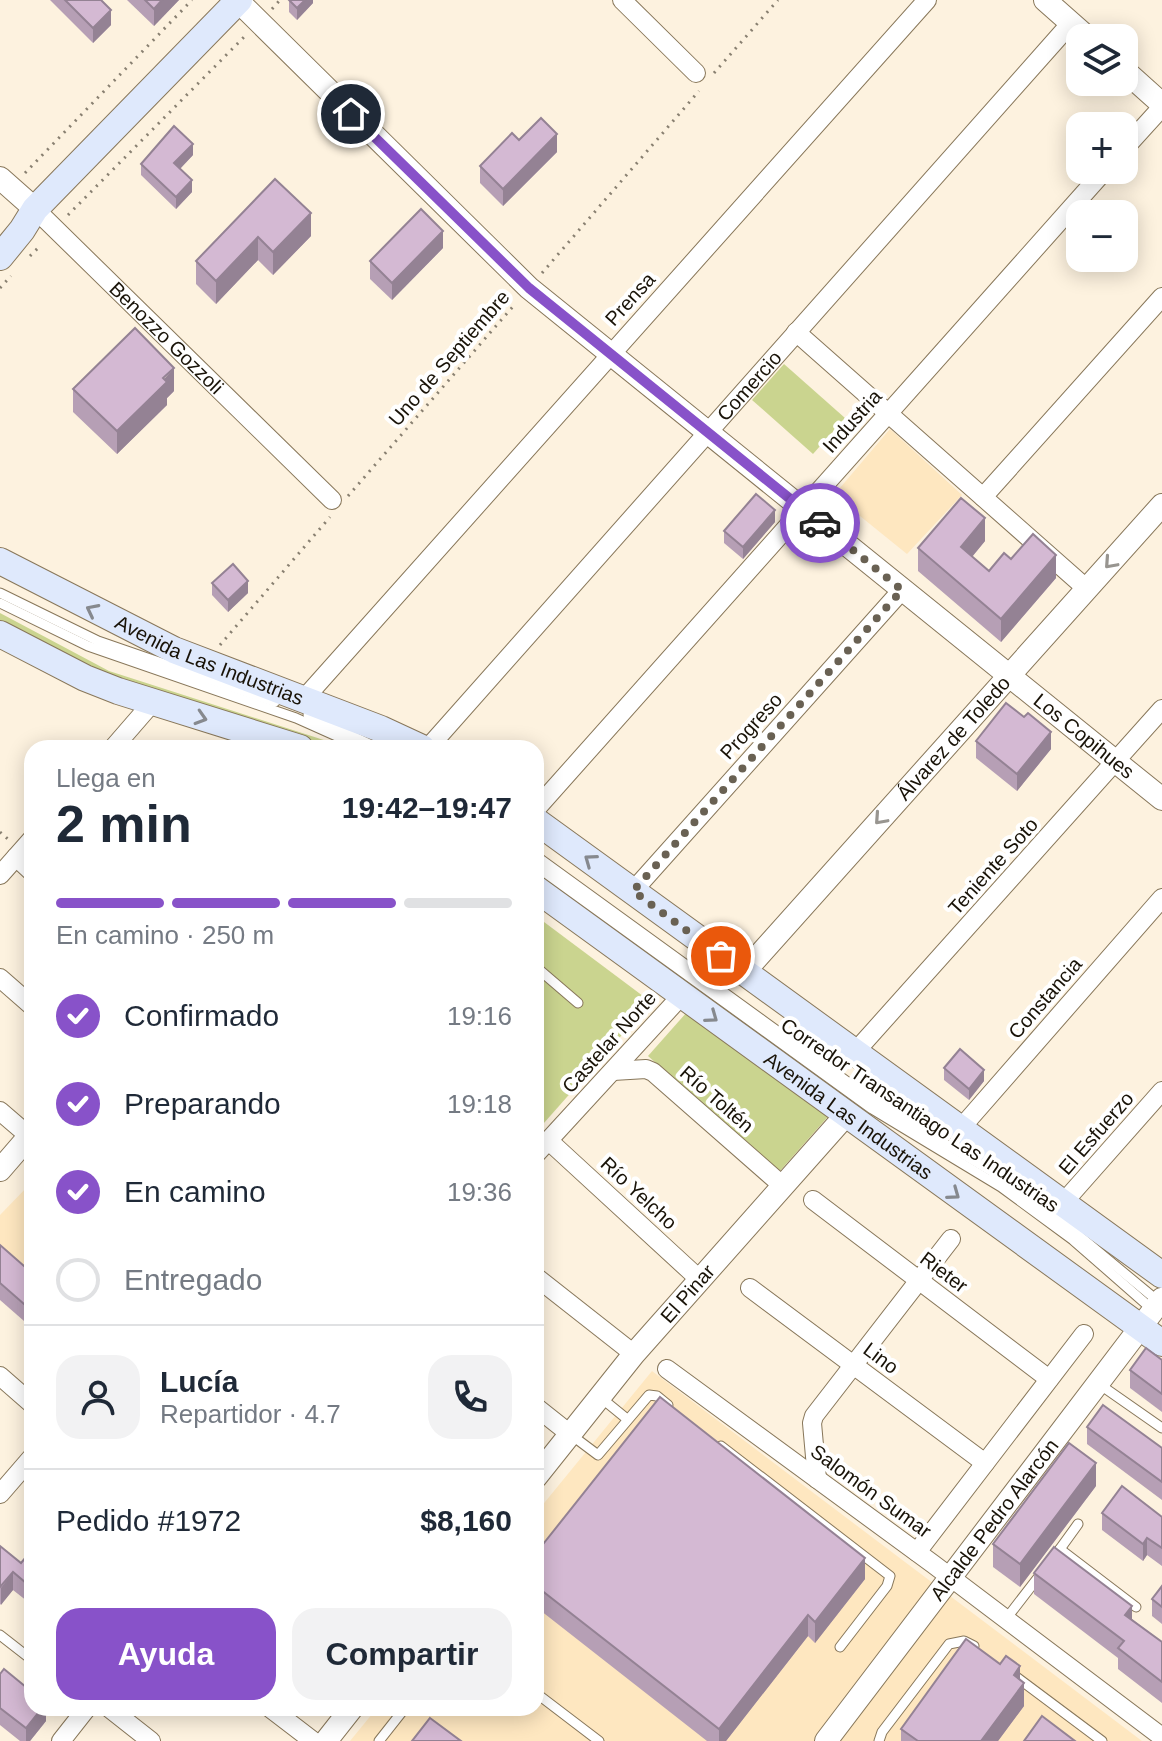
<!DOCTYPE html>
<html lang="es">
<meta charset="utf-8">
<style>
:root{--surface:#fff;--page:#f2f2f3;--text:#1f2937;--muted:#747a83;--line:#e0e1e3;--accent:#8852c9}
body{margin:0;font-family:Arial,sans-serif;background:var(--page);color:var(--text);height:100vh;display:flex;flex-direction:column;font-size:30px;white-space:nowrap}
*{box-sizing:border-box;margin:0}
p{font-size:26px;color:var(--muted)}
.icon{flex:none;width:44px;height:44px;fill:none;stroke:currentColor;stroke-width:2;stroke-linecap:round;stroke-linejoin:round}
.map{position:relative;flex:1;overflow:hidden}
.panel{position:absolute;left:24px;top:740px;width:520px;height:976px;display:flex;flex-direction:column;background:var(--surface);border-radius:24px;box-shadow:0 4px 20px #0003}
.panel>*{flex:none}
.tools{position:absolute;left:1066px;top:24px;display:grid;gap:16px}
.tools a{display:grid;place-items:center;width:72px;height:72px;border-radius:16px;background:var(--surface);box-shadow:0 4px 20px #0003;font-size:40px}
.pin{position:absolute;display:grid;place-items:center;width:68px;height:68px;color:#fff;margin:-34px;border:4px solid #fff;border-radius:50%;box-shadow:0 2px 8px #0007}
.courier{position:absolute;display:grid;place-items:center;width:80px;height:80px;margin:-40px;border:6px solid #8852c9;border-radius:50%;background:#fff;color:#222;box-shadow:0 2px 10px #0007}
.summary em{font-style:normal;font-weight:700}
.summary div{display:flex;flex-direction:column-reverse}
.summary{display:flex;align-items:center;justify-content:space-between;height:136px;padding:0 32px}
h1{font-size:52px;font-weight:700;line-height:60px}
.bar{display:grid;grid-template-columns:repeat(4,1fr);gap:12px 8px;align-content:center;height:96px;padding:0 32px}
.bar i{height:10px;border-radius:6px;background:var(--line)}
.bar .on{background:var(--accent)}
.bar p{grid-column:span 4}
.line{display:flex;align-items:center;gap:20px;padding:0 32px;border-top:2px solid var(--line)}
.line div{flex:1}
.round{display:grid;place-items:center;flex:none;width:84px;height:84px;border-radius:24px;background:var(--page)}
ol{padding:0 32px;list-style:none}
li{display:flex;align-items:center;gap:24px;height:88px}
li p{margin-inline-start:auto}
li .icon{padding:8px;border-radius:50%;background:var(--accent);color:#fff;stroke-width:4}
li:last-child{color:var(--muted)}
li i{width:44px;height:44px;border:4px solid var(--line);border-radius:50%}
.action{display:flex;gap:16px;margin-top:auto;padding:16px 32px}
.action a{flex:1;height:92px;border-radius:24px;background:var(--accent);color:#fff;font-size:32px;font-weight:700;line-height:92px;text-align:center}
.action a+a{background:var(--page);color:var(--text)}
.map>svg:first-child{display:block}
</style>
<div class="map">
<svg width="1162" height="1741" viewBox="0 0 1162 1741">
<rect width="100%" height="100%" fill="#fdf2df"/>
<!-- built -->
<g fill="#fee7c0">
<path d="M890 429 962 495 907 554 834 495Z"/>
<path d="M32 1182V1326L0 1298V1215Z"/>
<path d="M652 1371 1142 1741H350L377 1708H536V1513Z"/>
</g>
<!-- green -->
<g fill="#cad48f">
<path d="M784 364 845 418 813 454 752 400Z"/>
<path d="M0 613 109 671 333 743V748H322L181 707 114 682 0 625Z"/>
<path d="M536 916 651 1002 536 1132Z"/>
<path d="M687 1012 833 1111 779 1172 648 1056Z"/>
</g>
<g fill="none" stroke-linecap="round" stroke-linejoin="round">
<defs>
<g id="service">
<path d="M0 593 98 641 275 702"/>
<path d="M0 603 88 646 296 718 363 748"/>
<path d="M308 715 378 748"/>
<path d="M536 856 878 1104 991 1171 1071 1229 1159 1302"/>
<path d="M536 866 872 1109 1001 1187 1073 1240 1153 1310"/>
<path d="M536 967 578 1003"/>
<path d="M1099 1384 1162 1428"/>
<path d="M600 1397 627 1419"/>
<path d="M570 1434 598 1455 649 1395 657 1396 668 1405"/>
<path d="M721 1446 890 1576 887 1586 840 1647"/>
<path d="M1060 1549 1136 1607"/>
<path d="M1052 1560 1078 1524"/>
<path d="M1006 1619 1040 1575"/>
<path d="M0 1635 32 1660"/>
<path d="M1015 1676 1102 1741"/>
<path d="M536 1693 599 1741"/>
<path d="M379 1741 405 1708"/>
<path d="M879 1741 882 1732 949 1644 964 1641 974 1646"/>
</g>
<g id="minor">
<path d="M622 0 696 73"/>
<path d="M1124 149 1162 107"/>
<path id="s1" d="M35 209 332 500"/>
<path d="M796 332 1087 589"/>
<path d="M983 497 1162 297"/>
<path d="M303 700 927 0"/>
<path d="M113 748 152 703"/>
<path id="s2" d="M428 748 1071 23"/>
<path d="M536 809 1105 170"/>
<path d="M16 857 32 872"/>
<path d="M0 875 32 839"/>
<path d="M633 891 902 590"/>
<path d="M0 978 32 1006"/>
<path d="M856 1051 1162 709"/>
<path d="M613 1071 646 1069 653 1072 783 1186"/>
<path d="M0 1111 29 1136"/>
<path d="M961 1128 1162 898"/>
<path d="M549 1141 698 1278"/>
<path d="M536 1154 682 995"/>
<path d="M813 1200 1049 1379"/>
<path d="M1063 1203 1162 1091"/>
<path d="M536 1277 634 1354"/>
<path d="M750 1288 985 1463"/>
<path d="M667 1369 933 1564 1162 1737"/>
<path d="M0 1376 32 1404"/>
<path d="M536 1407 570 1434"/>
<path d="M817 1479 812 1423 814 1416 951 1239"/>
<path d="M0 1494 32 1457"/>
<path d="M917 1552 1084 1334"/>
<path d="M109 1708 151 1741"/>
<path d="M270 1708 313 1741"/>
<path d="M61 1741 87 1708"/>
</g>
<g id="tertiary">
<path d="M1045 0 1088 38"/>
<path id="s3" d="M238 1 529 288 1162 799"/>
<path d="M1124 70 1162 104"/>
<path d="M0 178 35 209"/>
<path id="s4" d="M744 972 1162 505"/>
<path d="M0 1170 32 1133"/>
<path id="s5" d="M536 1477 634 1354 846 1115"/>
<path d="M326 1741 352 1708"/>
<path id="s6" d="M826 1741 1162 1299"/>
</g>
<g id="secondary">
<path d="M0 257 22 230 35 209 239 0"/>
<path id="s7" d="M0 561 174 650 381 729 422 748"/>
<path d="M0 634 85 678 118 691 300 748"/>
<path d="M536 821 1162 1275"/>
<path id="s8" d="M536 889 1162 1343"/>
</g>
</defs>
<!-- service casing -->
<use href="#service" stroke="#88775a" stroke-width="11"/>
<!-- minor casing -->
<use href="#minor" stroke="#88775a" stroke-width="20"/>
<!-- tertiary casing -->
<use href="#tertiary" stroke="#88775a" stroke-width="24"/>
<!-- secondary casing -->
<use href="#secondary" stroke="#88775a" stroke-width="28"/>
<!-- path -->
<g stroke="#898071" stroke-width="3" stroke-dasharray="2 6" stroke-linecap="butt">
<path d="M272 9 280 0"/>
<path d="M714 73 778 0"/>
<path d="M25 173 192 0"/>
<path d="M68 215 247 34"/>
<path d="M30 256 41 245"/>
<path d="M542 273 699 91"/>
<path d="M0 288 11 276"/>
<path d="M348 496 516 303"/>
<path d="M220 645 330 517"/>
<path d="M0 832 9 840"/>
</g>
<!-- service -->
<use href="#service" stroke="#fff" stroke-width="9"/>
<!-- minor -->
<use href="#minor" stroke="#fff" stroke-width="18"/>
<!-- tertiary -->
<use href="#tertiary" stroke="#fff" stroke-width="22"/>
<!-- secondary -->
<use href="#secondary" stroke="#dfe9fc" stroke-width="26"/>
</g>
<!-- wall -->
<g fill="#b69fb5">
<path d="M50 0H101L111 25 93 43Z"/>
<path d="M127 0H179L154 26Z"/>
<path d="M289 0H313V3L297 20 289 12Z"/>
<path d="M519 140 557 152 503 206 480 183V166Z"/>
<path d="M193 155 180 169 192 192 176 209 141 175V164Z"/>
<path d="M311 213V236L273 275 258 260 216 304 196 284V261Z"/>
<path d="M443 248 392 300 370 279V261Z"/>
<path d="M73 389 174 391 167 398V405L117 454 73 412Z"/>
<path d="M775 522 743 559 724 543V531Z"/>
<path d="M985 541 972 557 989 571 1011 559 1056 578 1001 642 918 571V548Z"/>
<path d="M212 583 248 593 228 612 212 595Z"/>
<path d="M976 741 1051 749 1017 791 976 758Z"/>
<path d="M944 1068 984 1081 969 1100 944 1080Z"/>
<path d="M0 1245 32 1273V1328L0 1300Z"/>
<path d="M1162 1360V1412L1130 1388V1370Z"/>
<path d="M1087 1427 1162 1448V1500L1087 1444Z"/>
<path d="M1096 1486 1020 1587 993 1567V1544Z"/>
<path d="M1102 1513 1162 1517V1566L1147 1555 1143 1561 1102 1530Z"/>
<path d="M0 1546 21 1563 32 1550V1605L13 1590 0 1605Z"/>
<path d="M536 1553 865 1579 815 1643 808 1636 726 1741H707L536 1607Z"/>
<path d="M1034 1573 1132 1619 1162 1642V1703L1118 1669V1658L1034 1594Z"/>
<path d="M1162 1586V1624L1152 1616V1599Z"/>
<path d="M0 1674 46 1708V1721L30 1741H20L0 1725Z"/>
<path d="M1020 1680 1024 1706 998 1741H901V1729Z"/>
</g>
<!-- shaded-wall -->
<g fill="#948294">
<path d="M162 0H179L154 26V9Z"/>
<path d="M305 0H313V3L297 20V8Z"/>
<path d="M111 10V25L93 43V28Z"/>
<path d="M557 134V152L503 206V189Z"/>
<path d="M193 144V155L174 175V163Z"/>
<path d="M192 180V192L176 209V197Z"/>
<path d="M311 213V236L273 275V252Z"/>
<path d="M443 231V248L392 300V283Z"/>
<path d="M258 237V260L216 304V281Z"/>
<path d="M174 368V391L167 398V405L117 454V431Z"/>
<path d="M775 510V522L743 559V547Z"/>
<path d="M985 518V541L961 570V547Z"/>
<path d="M1056 555V578L1001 642V619Z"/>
<path d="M248 581V593L228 612V600Z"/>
<path d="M1051 732V749L1017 791V774Z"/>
<path d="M984 1070V1081L969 1100V1089Z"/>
<path d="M1096 1463V1486L1020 1587V1564Z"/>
<path d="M1147 1538V1555L1143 1561V1544Z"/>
<path d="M865 1558V1579L815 1643V1622Z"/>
<path d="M13 1572V1590L1 1605V1588Z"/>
<path d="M1132 1606V1627L1125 1615Z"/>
<path d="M808 1615V1636L726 1741H719V1729Z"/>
<path d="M1020 1666V1687L1024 1683V1706L998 1741H981L1014 1675Z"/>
<path d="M42 1708H46V1721L30 1741H26V1728Z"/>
</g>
<!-- building -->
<g fill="#d4b9d3" stroke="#948294" stroke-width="2">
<path d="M65 0H101L111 10 93 28Z"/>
<path d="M145 0H162L154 9Z"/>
<path d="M289 0H305L297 8Z"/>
<path d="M541 118 557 134 503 189 480 166 512 133 519 140Z"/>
<path d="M174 126 193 144 174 163 192 180 176 197 141 164Z"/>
<path d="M275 179 311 213 273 252 258 237 216 281 196 261Z"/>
<path d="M421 209 443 231 392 283 370 261Z"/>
<path d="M135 328 174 368 163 378 167 382 117 431 73 389Z"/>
<path d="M756 494 775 510 743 547 724 531Z"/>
<path d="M961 498 985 518 961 547 989 571 1004 553 1011 559 1033 534 1056 555 1001 619 918 548Z"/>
<path d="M233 564 248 581 228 600 212 583Z"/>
<path d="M1006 703 1024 717 1028 713 1051 732 1017 774 976 741Z"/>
<path d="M960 1049 984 1070 969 1089 944 1068Z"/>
<path d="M0 1245 32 1273V1311L0 1283Z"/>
<path d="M1146 1348 1162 1360V1394L1130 1370Z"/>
<path d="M660 1397 865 1558 815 1622 808 1615 719 1729 536 1586V1553Z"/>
<path d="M1103 1405 1162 1448V1482L1087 1427Z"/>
<path d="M1069 1443 1096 1463 1020 1564 993 1544Z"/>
<path d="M1122 1486 1162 1517V1548L1147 1538 1143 1544 1102 1513Z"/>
<path d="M0 1546 21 1563 32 1550V1588L13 1572 0 1587Z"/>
<path d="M1054 1547 1132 1606 1125 1615 1162 1642V1682L1118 1648 1124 1641 1034 1573Z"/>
<path d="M1162 1586V1607L1152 1599Z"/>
<path d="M966 1639 1000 1664 1006 1656 1020 1666 1014 1675 1024 1683 981 1741H918L901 1729Z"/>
<path d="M4 1669 32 1692V1708H42L26 1728 0 1708V1674Z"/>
<path d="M1042 1716 1075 1741H1024Z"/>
<path d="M430 1718 461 1741H412Z"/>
</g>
<!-- one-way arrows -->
<defs><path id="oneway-chevron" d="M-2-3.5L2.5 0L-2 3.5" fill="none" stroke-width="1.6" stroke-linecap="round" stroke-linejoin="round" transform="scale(2)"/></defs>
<g stroke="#989590">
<use href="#oneway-chevron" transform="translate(1110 563) rotate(132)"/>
<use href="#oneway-chevron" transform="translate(880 819) rotate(132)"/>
</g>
<g stroke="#86898e">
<use href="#oneway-chevron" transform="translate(92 610) rotate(-153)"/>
<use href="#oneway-chevron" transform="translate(201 718) rotate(17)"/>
<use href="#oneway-chevron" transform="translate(590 860) rotate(-144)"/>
<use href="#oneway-chevron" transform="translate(712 1017) rotate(36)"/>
<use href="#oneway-chevron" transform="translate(954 1194) rotate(36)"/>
</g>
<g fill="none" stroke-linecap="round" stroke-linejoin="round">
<!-- done -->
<path stroke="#696153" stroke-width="8" stroke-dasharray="0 14.4" d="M721 956 633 891 902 590 820 523"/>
<!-- route -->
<path stroke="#8852c9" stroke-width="10" d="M351 114 529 288 820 523"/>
</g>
<g text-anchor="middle" stroke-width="8" stroke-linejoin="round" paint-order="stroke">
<!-- street labels -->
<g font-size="20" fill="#191308" stroke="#fff">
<text transform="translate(630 299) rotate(-48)" y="7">Prensa</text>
<text dy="7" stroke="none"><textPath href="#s1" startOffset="184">Benozzo Gozzoli</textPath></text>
<text transform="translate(449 358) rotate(-49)" y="7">Uno de Septiembre</text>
<text dy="7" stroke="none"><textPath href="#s2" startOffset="484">Comercio</textPath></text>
<text transform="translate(852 421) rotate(-48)" y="7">Industria</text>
<text dy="7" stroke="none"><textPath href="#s7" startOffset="232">Avenida Las Industrias</textPath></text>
<text transform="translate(751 726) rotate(-48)" y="7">Progreso</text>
<text dy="7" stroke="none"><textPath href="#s3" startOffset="1122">Los Copihues</textPath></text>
<text dy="7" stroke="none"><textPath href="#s4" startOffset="314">Álvarez de Toledo</textPath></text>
<text transform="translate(993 866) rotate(-48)" y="7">Teniente Soto</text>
<text transform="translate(1045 998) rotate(-49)" y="7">Constancia</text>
<text transform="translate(609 1042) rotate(-48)" y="7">Castelar Norte</text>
<text transform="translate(717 1099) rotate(41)" y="7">Río Toltén</text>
<text transform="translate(920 1115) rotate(34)" y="7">Corredor Transantiago Las Industrias</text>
<text dy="7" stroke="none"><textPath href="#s8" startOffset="386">Avenida Las Industrias</textPath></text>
<text transform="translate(1096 1133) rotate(-49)" y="7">El Esfuerzo</text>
<text transform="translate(639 1193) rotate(43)" y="7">Río Yelcho</text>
<text transform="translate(944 1272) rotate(37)" y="7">Rieter</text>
<text dy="7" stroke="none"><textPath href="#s5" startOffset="238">El Pinar</textPath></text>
<text transform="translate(881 1358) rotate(37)" y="7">Lino</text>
<text transform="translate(871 1491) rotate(36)" y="7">Salomón Sumar</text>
<text dy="7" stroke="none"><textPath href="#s6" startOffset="278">Alcalde Pedro Alarcón</textPath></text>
</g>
</g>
</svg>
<div class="tools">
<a><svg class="icon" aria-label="layers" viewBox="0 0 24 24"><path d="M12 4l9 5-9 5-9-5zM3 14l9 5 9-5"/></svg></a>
<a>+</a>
<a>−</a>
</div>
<div class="pin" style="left:721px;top:956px;background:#ea580c"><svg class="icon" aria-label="bag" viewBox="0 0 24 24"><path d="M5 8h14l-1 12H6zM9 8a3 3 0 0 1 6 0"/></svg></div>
<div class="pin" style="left:351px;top:114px;background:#1f2937"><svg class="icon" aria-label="home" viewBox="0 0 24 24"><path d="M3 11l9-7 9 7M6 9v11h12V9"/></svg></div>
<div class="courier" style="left:820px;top:523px"><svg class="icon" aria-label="car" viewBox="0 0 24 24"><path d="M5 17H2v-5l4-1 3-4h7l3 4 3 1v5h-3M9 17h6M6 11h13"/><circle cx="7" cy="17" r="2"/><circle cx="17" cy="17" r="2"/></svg></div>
<section class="panel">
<div class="summary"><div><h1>2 min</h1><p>Llega en</p></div><em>19:42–19:47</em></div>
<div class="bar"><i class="on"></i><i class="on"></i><i class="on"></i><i></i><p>En camino · 250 m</p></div>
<ol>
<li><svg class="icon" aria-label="check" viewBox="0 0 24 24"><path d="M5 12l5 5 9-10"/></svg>Confirmado<p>19:16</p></li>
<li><svg class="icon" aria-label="check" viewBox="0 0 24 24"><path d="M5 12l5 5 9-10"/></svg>Preparando<p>19:18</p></li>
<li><svg class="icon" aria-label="check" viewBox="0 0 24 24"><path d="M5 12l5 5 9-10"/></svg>En camino<p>19:36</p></li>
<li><i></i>Entregado</li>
</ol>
<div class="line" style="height:144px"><a class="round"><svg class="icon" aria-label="person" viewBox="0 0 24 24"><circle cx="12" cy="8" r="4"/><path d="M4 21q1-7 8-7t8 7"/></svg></a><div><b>Lucía</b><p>Repartidor · 4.7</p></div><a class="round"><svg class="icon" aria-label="phone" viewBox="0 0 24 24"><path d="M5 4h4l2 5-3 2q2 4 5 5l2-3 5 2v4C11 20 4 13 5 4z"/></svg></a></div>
<div class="line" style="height:104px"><div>Pedido #1972</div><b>$8,160</b></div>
<div class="action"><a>Ayuda</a><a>Compartir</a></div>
</section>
</div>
